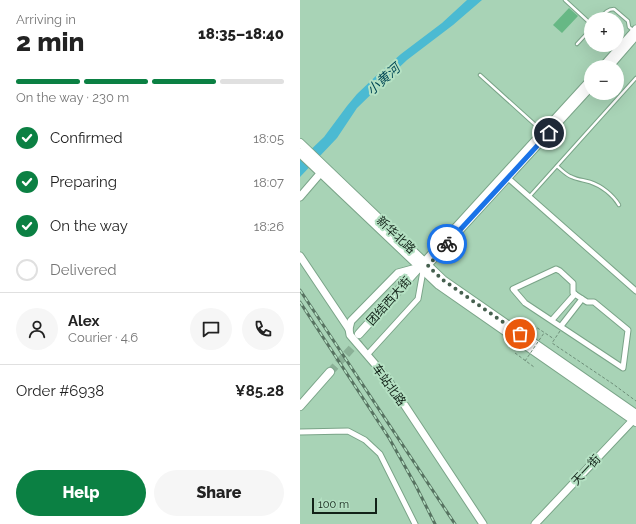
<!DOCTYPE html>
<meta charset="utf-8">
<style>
:root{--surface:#fff;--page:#f6f6f6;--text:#222;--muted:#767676;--line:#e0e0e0;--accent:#0b8043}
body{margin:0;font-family:Raleway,"Noto Sans SC",sans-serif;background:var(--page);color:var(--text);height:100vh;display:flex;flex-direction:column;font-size:15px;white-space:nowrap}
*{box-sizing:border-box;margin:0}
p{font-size:13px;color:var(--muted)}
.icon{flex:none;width:22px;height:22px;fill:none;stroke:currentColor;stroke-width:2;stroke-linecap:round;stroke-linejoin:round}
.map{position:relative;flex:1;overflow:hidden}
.panel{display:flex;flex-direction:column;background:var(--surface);width:300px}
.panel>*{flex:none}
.controls{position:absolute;left:284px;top:12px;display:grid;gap:8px}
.controls a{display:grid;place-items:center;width:40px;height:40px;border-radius:50%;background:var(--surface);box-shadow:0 4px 16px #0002;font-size:20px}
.scale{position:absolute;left:12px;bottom:10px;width:65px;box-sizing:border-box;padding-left:4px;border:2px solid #122218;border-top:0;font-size:11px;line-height:14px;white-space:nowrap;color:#122218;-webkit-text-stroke:3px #b5e1c3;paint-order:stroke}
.pin{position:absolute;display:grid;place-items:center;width:34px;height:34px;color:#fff;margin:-17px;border:2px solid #fff;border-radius:50%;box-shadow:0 1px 4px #0007}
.courier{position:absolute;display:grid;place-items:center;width:40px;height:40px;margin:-20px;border:3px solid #1a73e8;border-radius:50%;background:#fff;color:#222;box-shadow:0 1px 5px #0007}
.headline em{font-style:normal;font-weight:800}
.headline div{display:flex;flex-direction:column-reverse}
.headline{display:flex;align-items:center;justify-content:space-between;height:68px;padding:0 16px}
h1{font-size:26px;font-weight:800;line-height:30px}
.bar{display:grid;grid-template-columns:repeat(4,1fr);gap:6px 4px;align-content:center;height:48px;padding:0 16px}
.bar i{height:5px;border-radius:3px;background:var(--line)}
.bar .current{background:var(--accent)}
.bar p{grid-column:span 4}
.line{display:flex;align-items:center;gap:10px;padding:0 16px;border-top:1px solid var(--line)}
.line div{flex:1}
.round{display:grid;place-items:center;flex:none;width:42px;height:42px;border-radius:21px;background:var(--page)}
ol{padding:0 16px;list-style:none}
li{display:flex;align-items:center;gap:12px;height:44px}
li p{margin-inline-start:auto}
li .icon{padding:4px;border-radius:50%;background:var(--accent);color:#fff;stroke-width:4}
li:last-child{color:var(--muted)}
li i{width:22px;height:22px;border:2px solid var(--line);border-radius:50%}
.action{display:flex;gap:8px;margin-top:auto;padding:8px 16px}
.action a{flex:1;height:46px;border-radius:24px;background:var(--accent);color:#fff;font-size:16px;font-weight:800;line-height:46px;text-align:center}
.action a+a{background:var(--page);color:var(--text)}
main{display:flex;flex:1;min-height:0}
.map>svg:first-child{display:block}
</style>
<main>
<section class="panel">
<div class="headline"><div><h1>2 min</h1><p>Arriving in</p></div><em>18:35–18:40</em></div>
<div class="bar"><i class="current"></i><i class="current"></i><i class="current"></i><i></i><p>On the way · 230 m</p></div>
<ol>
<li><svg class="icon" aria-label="check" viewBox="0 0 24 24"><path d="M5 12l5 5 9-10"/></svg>Confirmed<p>18:05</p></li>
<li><svg class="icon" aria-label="check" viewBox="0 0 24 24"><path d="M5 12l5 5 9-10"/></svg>Preparing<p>18:07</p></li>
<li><svg class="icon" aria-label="check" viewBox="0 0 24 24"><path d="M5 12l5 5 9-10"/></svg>On the way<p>18:26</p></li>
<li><i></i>Delivered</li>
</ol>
<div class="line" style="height:72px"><a class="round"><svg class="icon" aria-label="person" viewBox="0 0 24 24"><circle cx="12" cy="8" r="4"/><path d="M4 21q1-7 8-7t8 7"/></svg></a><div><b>Alex</b><p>Courier · 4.6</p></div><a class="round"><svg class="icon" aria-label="chat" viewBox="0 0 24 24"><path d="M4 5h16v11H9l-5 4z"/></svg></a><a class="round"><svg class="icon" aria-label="phone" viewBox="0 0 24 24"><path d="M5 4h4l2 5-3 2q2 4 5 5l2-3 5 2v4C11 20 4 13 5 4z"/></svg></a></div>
<div class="line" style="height:52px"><div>Order #6938</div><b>¥85.28</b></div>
<div class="action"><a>Help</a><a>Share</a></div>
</section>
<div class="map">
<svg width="336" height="524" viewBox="0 0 336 524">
<rect width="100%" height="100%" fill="#a8d3b6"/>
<!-- green -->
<path fill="#67b885" d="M269 8 278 16 262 33 253 25Z"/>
<!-- water -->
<path fill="#4bbad2" d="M167 0H182L153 25 107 60 89 77 57 108 37 138 0 177V160L24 137 47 106 57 94 77 75 101 54 142 23Z"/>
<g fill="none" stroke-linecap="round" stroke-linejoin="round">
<!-- primary-tunnel -->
<path stroke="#8ab096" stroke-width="8" stroke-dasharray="8 4" stroke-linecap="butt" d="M30 372 62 337"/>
<defs>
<g id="lane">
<path d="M265 0 291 24"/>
<path d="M300 19C304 14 307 9 314 9L328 21 329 27 334 31"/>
<path d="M277 44 291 29"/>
<path d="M180 75 242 131"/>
<path d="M257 166C262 170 266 175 272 177 278 180 284 180 290 182 302 186 313 195 319 205"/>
<path d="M229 197 336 78"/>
</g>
<g id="street">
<path d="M208 178 336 291"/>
<path d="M256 269 260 271 273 283V293L287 302H294L328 330 323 368 225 303 213 289Z"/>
<path d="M252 320 275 294"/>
<path d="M261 326 282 299"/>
<path d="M67 355 118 299 123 271"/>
<path d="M0 432 48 431 65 440 80 454 115 524"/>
</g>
<g id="secondary">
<path d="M302 67 336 29"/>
<path d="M309 67 336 36"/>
<path d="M0 197 24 169"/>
<path d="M0 256 49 329"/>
<path d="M124 262 291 79"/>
<path d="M128 265 291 87"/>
<path d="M120 267 98 273 51 321 49 329 50 335 86 377 183 524"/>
<path d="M235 524 336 417"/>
</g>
<g id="primary">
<path d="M0 143 143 280 336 414"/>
<path d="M0 153 139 285 336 422"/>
<path d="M59 334 123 263"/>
<path d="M0 406 30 372"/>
</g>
</defs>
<!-- lane casing -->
<use href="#lane" stroke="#7aa488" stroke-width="4.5"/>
<!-- street casing -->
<use href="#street" stroke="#7aa488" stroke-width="7"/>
<!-- secondary casing -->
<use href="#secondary" stroke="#7aa488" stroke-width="9"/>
<!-- primary casing -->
<use href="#primary" stroke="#7aa488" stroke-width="10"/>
<!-- path -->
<g stroke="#6e8e79" stroke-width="1" stroke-dasharray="3 2" stroke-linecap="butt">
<path d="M233 325 254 339"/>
<path d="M260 331 252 343 313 384 336 401"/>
<path d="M215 353 234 367"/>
</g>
<!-- lane -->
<use href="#lane" stroke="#fff" stroke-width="2.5"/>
<!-- street -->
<use href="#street" stroke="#fff" stroke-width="5"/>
<!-- secondary -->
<use href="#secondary" stroke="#fff" stroke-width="7"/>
<!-- primary -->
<use href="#primary" stroke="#fff" stroke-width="8"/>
<defs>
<g id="rail">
<path d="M0 290 155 524"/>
<path d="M0 302 89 438 116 486 135 524"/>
</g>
</defs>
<!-- rail casing -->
<use href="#rail" stroke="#577361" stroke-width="3"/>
<!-- rail -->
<use href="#rail" stroke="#b5e1c3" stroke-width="1.5" stroke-dasharray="4.5" stroke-linecap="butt"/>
<!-- path-bridge -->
<path stroke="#6e8e79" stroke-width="1" stroke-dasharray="3 2" stroke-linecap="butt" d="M225 361 244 333"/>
</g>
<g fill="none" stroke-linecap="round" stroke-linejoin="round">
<!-- done -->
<path stroke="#46604f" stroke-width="4" stroke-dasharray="0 7.2" d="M147 244 128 266 143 280 220 334"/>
<!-- route -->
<path stroke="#1a73e8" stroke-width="5" d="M147 244 249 133"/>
</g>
<g text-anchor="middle" stroke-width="4" stroke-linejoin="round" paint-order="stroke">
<!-- street labels -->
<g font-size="12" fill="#122218" stroke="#b5e1c3">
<text transform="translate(96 235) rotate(43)" y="4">新华北路</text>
<text transform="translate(89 301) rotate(-48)" y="4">团结西大街</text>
<text transform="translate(89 385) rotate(54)" y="4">车站北路</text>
<text transform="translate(286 470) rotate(-47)" y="4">天一街</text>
</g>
<!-- water labels -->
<g font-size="13" font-style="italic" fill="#014754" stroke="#b5e1c3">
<text transform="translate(83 79) rotate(-42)" y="5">小黄河</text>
</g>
</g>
</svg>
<div class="controls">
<a>+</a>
<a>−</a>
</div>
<div class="scale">100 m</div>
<div class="pin" style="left:220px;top:334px;background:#ea580c"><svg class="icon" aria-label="bag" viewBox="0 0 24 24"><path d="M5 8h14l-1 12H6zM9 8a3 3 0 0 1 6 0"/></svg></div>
<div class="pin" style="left:249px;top:133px;background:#1f2937"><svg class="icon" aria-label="home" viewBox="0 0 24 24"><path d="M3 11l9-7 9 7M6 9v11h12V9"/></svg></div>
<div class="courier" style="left:147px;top:244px"><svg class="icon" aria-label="bike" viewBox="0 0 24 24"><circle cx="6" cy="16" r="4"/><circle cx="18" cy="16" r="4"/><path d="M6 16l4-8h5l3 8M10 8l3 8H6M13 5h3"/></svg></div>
</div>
</main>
